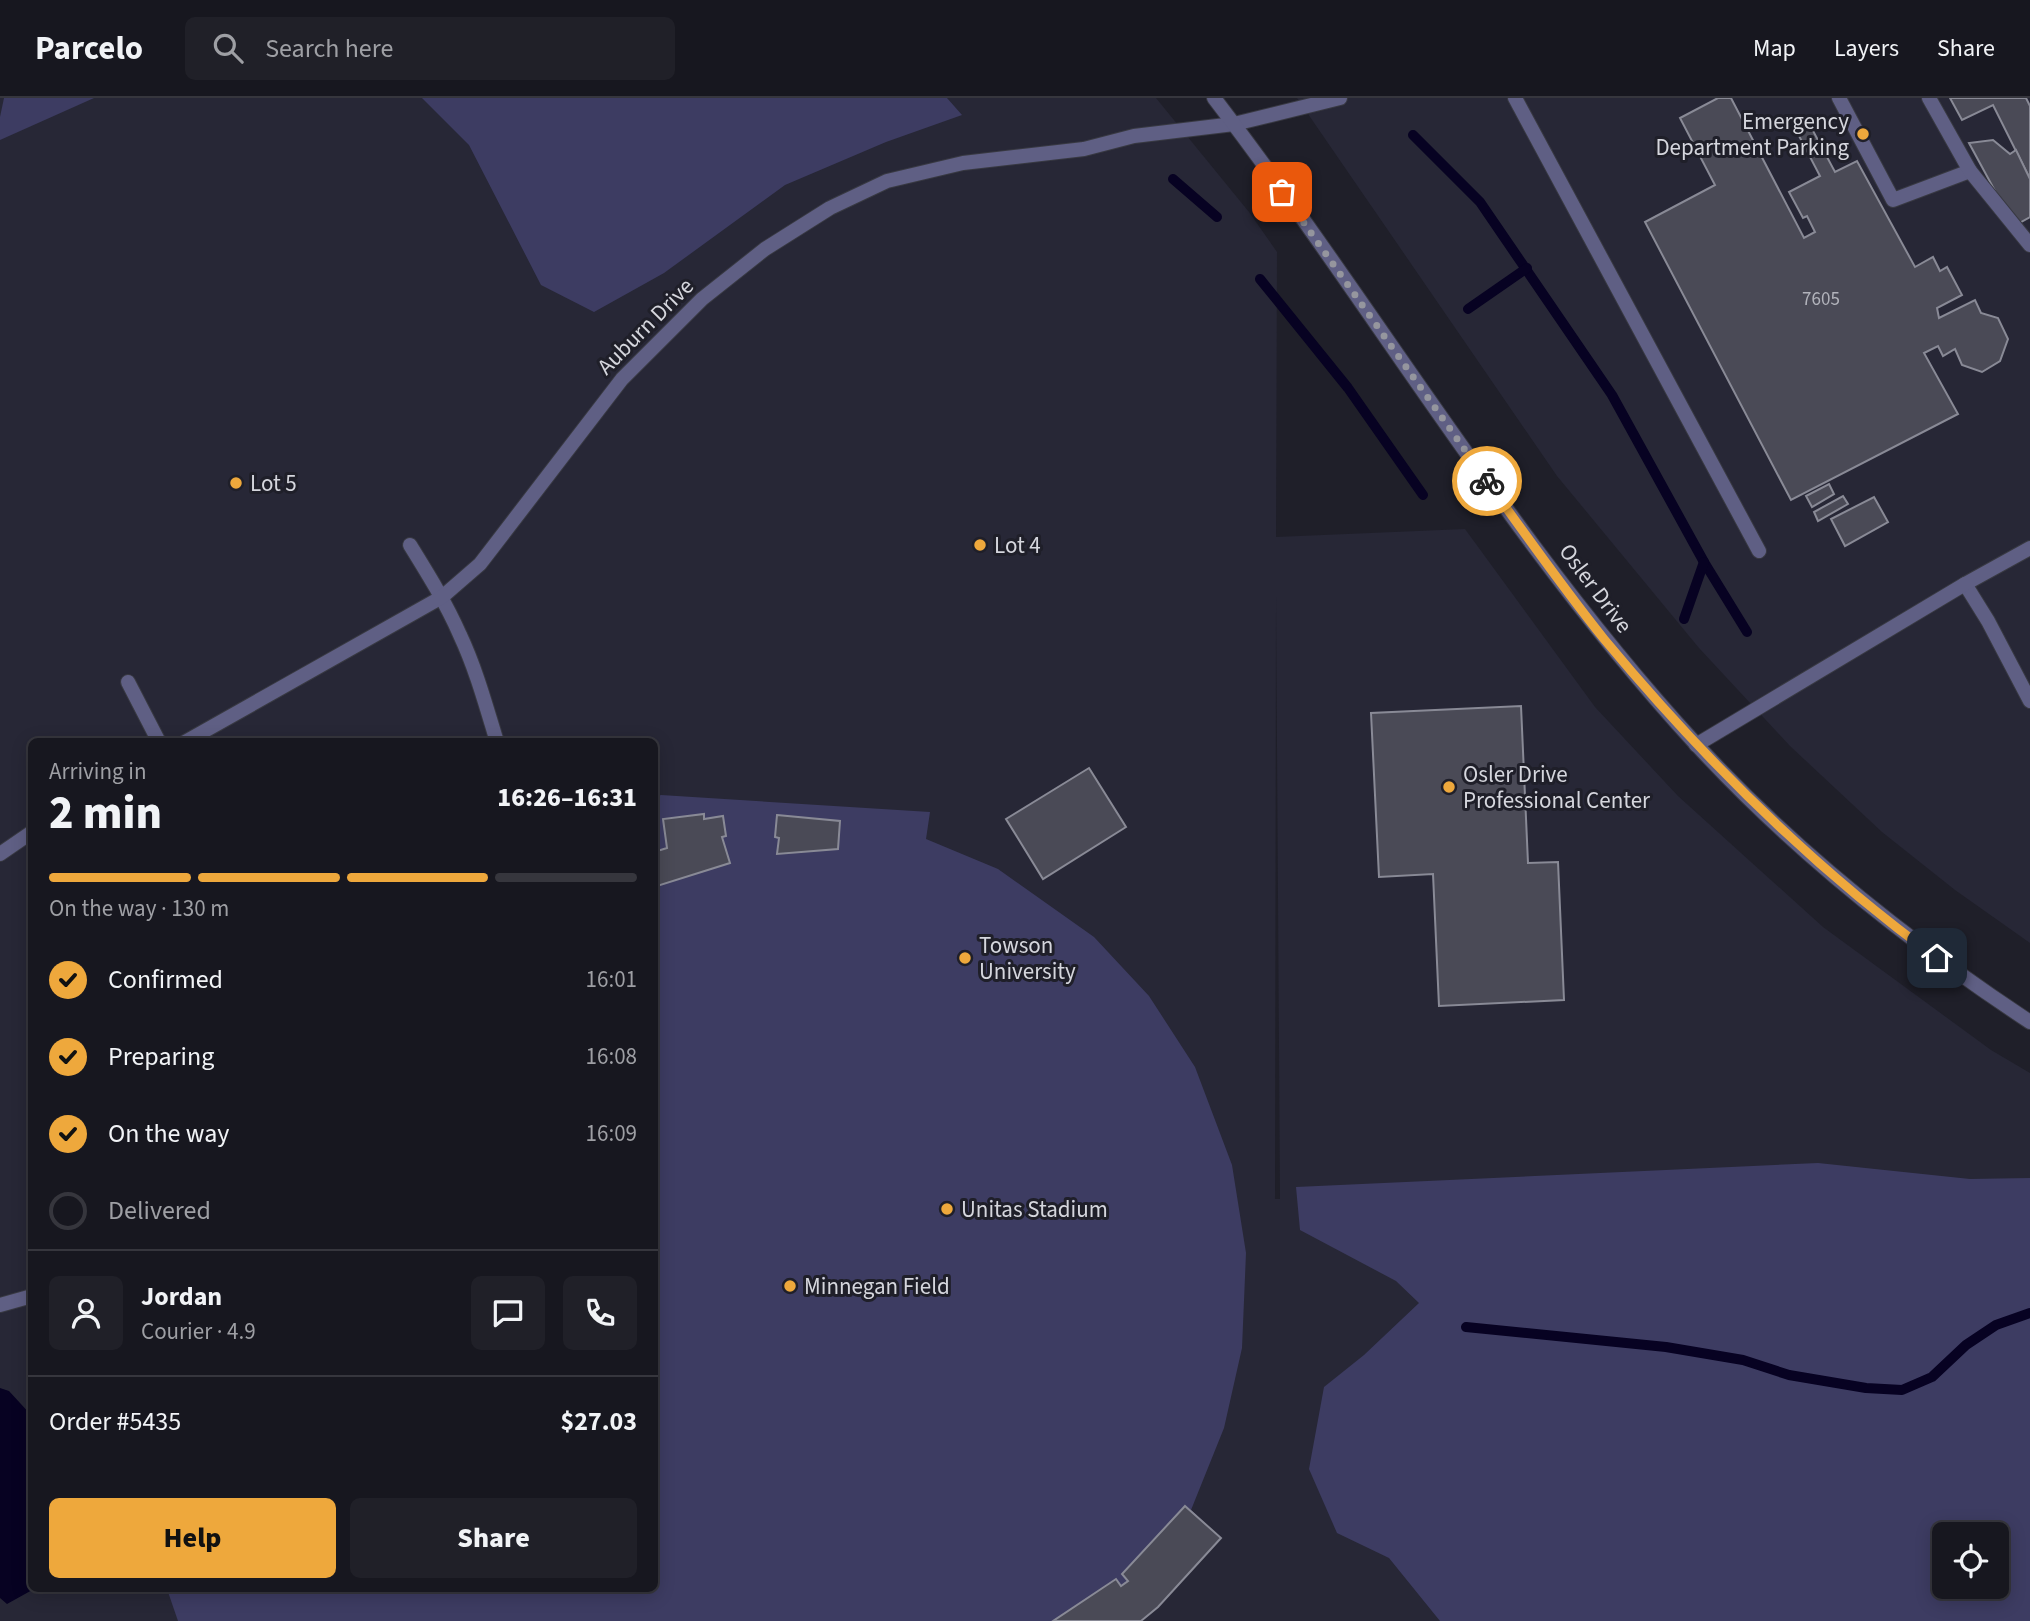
<!DOCTYPE html>
<meta charset="utf-8">
<style>
:root{--surface:#17171f;--page:#202028;--text:#f1f3f6;--muted:#9e9fa4;--line:#36363d;--accent:#eea83c}
body{margin:0;font-family:"Source Sans 3",sans-serif;background:var(--page);color:var(--text);height:100vh;display:flex;flex-direction:column;font-size:26px;white-space:nowrap}
*{box-sizing:border-box;margin:0}
p{font-size:23px;color:var(--muted)}
.icon{flex:none;width:38px;height:38px;fill:none;stroke:currentColor;stroke-width:2;stroke-linecap:round;stroke-linejoin:round}
.map{position:relative;flex:1;overflow:hidden}
.drawer{position:absolute;left:28px;top:640px;width:630px;height:854px;display:flex;flex-direction:column;background:var(--surface);border-radius:10px;box-shadow:0 4px 18px #0003,0 0 0 2px var(--line)}
.drawer>*{flex:none}
.controls{position:absolute;left:1932px;top:1424px;display:grid;gap:14px}
.controls a{display:grid;place-items:center;width:77px;height:77px;border-radius:10px;background:var(--surface);box-shadow:0 4px 18px #0003,0 0 0 2px var(--line);font-size:35px}
.pin{position:absolute;display:grid;place-items:center;width:60px;height:60px;color:#fff;margin:-30px;border-radius:14px;box-shadow:0 4px 10px #0006}
.courier{position:absolute;display:grid;place-items:center;width:70px;height:70px;margin:-35px;border:5px solid #eea83c;border-radius:50%;background:#fff;color:#222;box-shadow:0 2px 9px #0007}
.summary em{font-style:normal;font-weight:800}
.summary div{display:flex;flex-direction:column-reverse}
.summary{display:flex;align-items:center;justify-content:space-between;height:119px;padding:0 21px}
h1{font-size:46px;font-weight:800;line-height:52px}
.bar{display:grid;grid-template-columns:repeat(4,1fr);gap:10px 7px;align-content:center;height:84px;padding:0 21px}
.bar i{height:9px;border-radius:5px;background:var(--line)}
.bar .current{background:var(--accent)}
.bar p{grid-column:span 4}
.line{display:flex;align-items:center;gap:18px;padding:0 21px;border-top:2px solid var(--line)}
.line div{flex:1}
.round{display:grid;place-items:center;flex:none;width:74px;height:74px;border-radius:10px;background:var(--page)}
ol{padding:0 21px;list-style:none}
li{display:flex;align-items:center;gap:21px;height:77px}
li p{margin-inline-start:auto}
li .icon{padding:7px;border-radius:50%;background:var(--accent);color:#111;stroke-width:4}
li:last-child{color:var(--muted)}
li i{width:38px;height:38px;border:4px solid var(--line);border-radius:50%}
.button{display:flex;gap:14px;margin-top:auto;padding:14px 21px}
.button a{flex:1;height:80px;border-radius:10px;background:var(--accent);color:#111;font-size:28px;font-weight:800;line-height:80px;text-align:center}
.button a+a{background:var(--page);color:var(--text)}
header{display:flex;align-items:center;gap:42px;box-sizing:border-box;height:98px;padding:0 35px;background:var(--surface);border-bottom:2px solid var(--line)}
header strong{font-size:33px}
nav{display:flex;gap:38px;margin-inline-start:auto;font-size:24px}
.search{width:490px;height:63px;background:var(--page);display:flex;align-items:center;gap:18px;box-sizing:border-box;padding:0 24px;border-radius:10px;color:var(--muted);font-size:26px}
.map>svg:first-child{display:block}
</style>
<header>
<strong>Parcelo</strong>
<div class="search"><svg class="icon" aria-label="search" viewBox="0 0 24 24"><circle cx="10" cy="10" r="6"/><path d="M15 15l6 6"/></svg>Search here</div>
<nav><a>Map</a><a>Layers</a><a>Share</a></nav>
</header>
<div class="map">
<svg width="2030" height="1523" viewBox="0 0 2030 1523">
<rect width="100%" height="100%" fill="#1f1f29"/>
<!-- built -->
<g fill="#272736" fill-rule="evenodd">
<path d="M0 0H1156L1249 114 1277 154 1276 439 1465 431 1595 609 1678 698 1823 829 1991 952 2030 975V1523H0ZM1276 498 1280 1101H1275ZM32 644H654V1491H32ZM1944 1437H1997V1489H1944Z"/>
<path d="M1297 0H2030V845L1955 792 1882 734 1790 648 1699 550 1557 378Z"/>
</g>
<!-- green -->
<g fill="#3d3c62" fill-rule="evenodd">
<path d="M4 0H94L0 42V19Z"/>
<path d="M422 0H947L962 17 886 44 785 87 664 175 594 214 541 187 469 47Z"/>
<path d="M661 697 930 714 926 741 998 771 1094 839 1149 898 1195 969 1232 1067 1246 1155 1242 1250 1224 1330 1191 1412 1221 1440 1158 1509 1141 1523H178L167 1491H654L655 699Z"/>
<path d="M1818 1065 1970 1081 2030 1080V1523H1440L1389 1460 1337 1435 1309 1371 1324 1289 1364 1257 1419 1205 1396 1183 1300 1132 1296 1089ZM1944 1437H1997V1489H1944Z"/>
</g>
<!-- water -->
<path fill="#070222" d="M0 1290 9 1293 32 1318V1491H34L7 1506 0 1500Z"/>
<g fill="none" stroke-linecap="round" stroke-linejoin="round">
<!-- stream -->
<g stroke="#070222" stroke-width="10">
<path d="M1413 37 1480 104 1612 297 1704 464 1747 534"/>
<path d="M1173 81 1217 119"/>
<path d="M1260 181 1348 290 1423 397"/>
<path d="M1468 211 1527 170"/>
<path d="M1684 521 1704 464"/>
<path d="M1466 1229 1666 1249 1743 1262 1789 1277 1866 1290 1902 1292 1932 1279 1966 1247 1996 1227 2030 1215"/>
</g>
</g>
<!-- building -->
<g fill="#4a4a56" stroke="#898a96" stroke-width="2">
<path d="M1718 0H1731L1804 140 1815 134 1807 118 1803 120 1789 94 1820 78 1798 36 1811 29 1835 74 1857 63 1915 169 1933 159 1940 173 1947 169 1962 197 1937 210 1939 220 1975 202 1981 215 1998 220 2008 241 2000 263 1982 274 1962 267 1955 251 1943 258 1938 248 1924 255 1958 316 1791 402 1645 124 1715 87 1680 20Z"/>
<path d="M1950 0H2026L2030 8V81L1993 7 1962 22Z"/>
<path d="M1993 42 2010 56 2016 52 2030 81V119L2014 128 1969 45Z"/>
<path d="M1829 386 1834 396 1812 409 1806 398Z"/>
<path d="M1843 398 1848 406 1818 423 1814 414Z"/>
<path d="M1874 399 1888 424 1845 448 1831 421Z"/>
<path d="M1521 608 1528 765 1558 764 1564 902 1439 908 1433 776 1379 779 1371 615Z"/>
<path d="M1089 670 1126 729 1043 781 1006 721Z"/>
<path d="M704 716V721L723 718 726 738 722 739 730 765 654 789V754L667 750 663 721Z"/>
<path d="M777 717 840 723 838 751 777 756 779 740 775 739Z"/>
<path d="M1185 1408 1221 1440 1158 1509 1141 1523H1053L1116 1481 1121 1488 1128 1483 1122 1476Z"/>
</g>
<g fill="none" stroke-linecap="round" stroke-linejoin="round">
<defs>
<g id="service">
<path d="M1515 0 1759 453"/>
<path d="M1839 0 1893 102 1970 73"/>
<path d="M1929 0 1970 73 2030 147"/>
<path d="M1234 26 1340 0"/>
<path d="M410 447C428 476 446 505 460 537 476 571 486 608 497 644"/>
<path d="M1965 486 1988 523 2030 603"/>
<path d="M128 584 159 644"/>
<path d="M1696 647 1965 486 2030 450"/>
<path d="M0 1207 32 1198"/>
</g>
<g id="minor">
<path d="M185 644 442 499 480 466 622 281 702 201 765 151 830 110 887 83 963 65 1084 51 1134 38 1234 26"/>
<path d="M0 756 32 734"/>
</g>
<path id="tertiary" d="M1214 0C1377 213 1513 447 1695 645 1793 752 1909 844 2030 924"/>
</defs>
<!-- service casing -->
<use href="#service" stroke="#383942" stroke-width="16"/>
<!-- minor casing -->
<use href="#minor" stroke="#383942" stroke-width="16"/>
<!-- tertiary casing -->
<use href="#tertiary" stroke="#383942" stroke-width="16"/>
<!-- service -->
<use href="#service" stroke="#5f5f84" stroke-width="14"/>
<!-- minor -->
<use href="#minor" stroke="#5f5f84" stroke-width="14"/>
<!-- tertiary -->
<use href="#tertiary" stroke="#5f5f84" stroke-width="14"/>
</g>
<g fill="none" stroke-linecap="round" stroke-linejoin="round">
<!-- done -->
<path stroke="#95969e" stroke-width="7" stroke-dasharray="0 12.6" d="M1282 94 1487 383"/>
<!-- route -->
<path stroke="#eea83c" stroke-width="9" d="M1487 383C1525 436 1563 490 1604 541 1702 659 1812 769 1937 860"/>
</g>
<!-- markers -->
<g fill="#eea83c" stroke="#1f1f29" stroke-width="2.5">
<circle cx="1863" cy="36" r="7"/>
<circle cx="236" cy="385" r="7"/>
<circle cx="980" cy="447" r="7"/>
<circle cx="1449" cy="689" r="7"/>
<circle cx="965" cy="860" r="7"/>
<circle cx="947" cy="1111" r="7"/>
<circle cx="790" cy="1188" r="7"/>
</g>
<g text-anchor="middle" stroke-width="6" stroke-linejoin="round" paint-order="stroke">
<!-- number labels -->
<g font-size="19" fill="#b2b3bb">
<text x="1821" y="207">7605</text>
</g>
<!-- poi labels -->
<g font-size="23" fill="#d5d6dd" stroke="#1f1f29" text-anchor="start">
<text x="1849" y="31" text-anchor="end">Emergency<tspan x="1849" dy="26">Department Parking</tspan></text>
<text x="250" y="393">Lot 5</text>
<text x="994" y="455">Lot 4</text>
<text x="1463" y="684">Osler Drive<tspan x="1463" dy="26">Professional Center</tspan></text>
<text x="979" y="855">Towson<tspan x="979" dy="26">University</tspan></text>
<text x="961" y="1119">Unitas Stadium</text>
<text x="804" y="1196">Minnegan Field</text>
</g>
<!-- street labels -->
<g font-size="23" fill="#d5d6dd" stroke="#1f1f29">
<text transform="translate(645 228) rotate(-45)" y="8">Auburn Drive</text>
<text transform="translate(1596 490) rotate(53)" y="8">Osler Drive</text>
</g>
</g>
</svg>
<div class="controls">
<a><svg class="icon" aria-label="locate" viewBox="0 0 24 24"><circle cx="12" cy="12" r="6"/><path d="M12 2v4M12 18v4M2 12h4M18 12h4"/></svg></a>
</div>
<div class="pin" style="left:1282px;top:94px;background:#ea580c"><svg class="icon" aria-label="bag" viewBox="0 0 24 24"><path d="M5 8h14l-1 12H6zM9 8a3 3 0 0 1 6 0"/></svg></div>
<div class="pin" style="left:1937px;top:860px;background:#1f2937"><svg class="icon" aria-label="home" viewBox="0 0 24 24"><path d="M3 11l9-7 9 7M6 9v11h12V9"/></svg></div>
<div class="courier" style="left:1487px;top:383px"><svg class="icon" aria-label="bike" viewBox="0 0 24 24"><circle cx="6" cy="16" r="4"/><circle cx="18" cy="16" r="4"/><path d="M6 16l4-8h5l3 8M10 8l3 8H6M13 5h3"/></svg></div>
<section class="drawer">
<div class="summary"><div><h1>2 min</h1><p>Arriving in</p></div><em>16:26–16:31</em></div>
<div class="bar"><i class="current"></i><i class="current"></i><i class="current"></i><i></i><p>On the way · 130 m</p></div>
<ol>
<li><svg class="icon" aria-label="check" viewBox="0 0 24 24"><path d="M5 12l5 5 9-10"/></svg>Confirmed<p>16:01</p></li>
<li><svg class="icon" aria-label="check" viewBox="0 0 24 24"><path d="M5 12l5 5 9-10"/></svg>Preparing<p>16:08</p></li>
<li><svg class="icon" aria-label="check" viewBox="0 0 24 24"><path d="M5 12l5 5 9-10"/></svg>On the way<p>16:09</p></li>
<li><i></i>Delivered</li>
</ol>
<div class="line" style="height:126px"><a class="round"><svg class="icon" aria-label="person" viewBox="0 0 24 24"><circle cx="12" cy="8" r="4"/><path d="M4 21q1-7 8-7t8 7"/></svg></a><div><b>Jordan</b><p>Courier · 4.9</p></div><a class="round"><svg class="icon" aria-label="chat" viewBox="0 0 24 24"><path d="M4 5h16v11H9l-5 4z"/></svg></a><a class="round"><svg class="icon" aria-label="phone" viewBox="0 0 24 24"><path d="M5 4h4l2 5-3 2q2 4 5 5l2-3 5 2v4C11 20 4 13 5 4z"/></svg></a></div>
<div class="line" style="height:91px"><div>Order #5435</div><b>$27.03</b></div>
<div class="button"><a>Help</a><a>Share</a></div>
</section>
</div>
